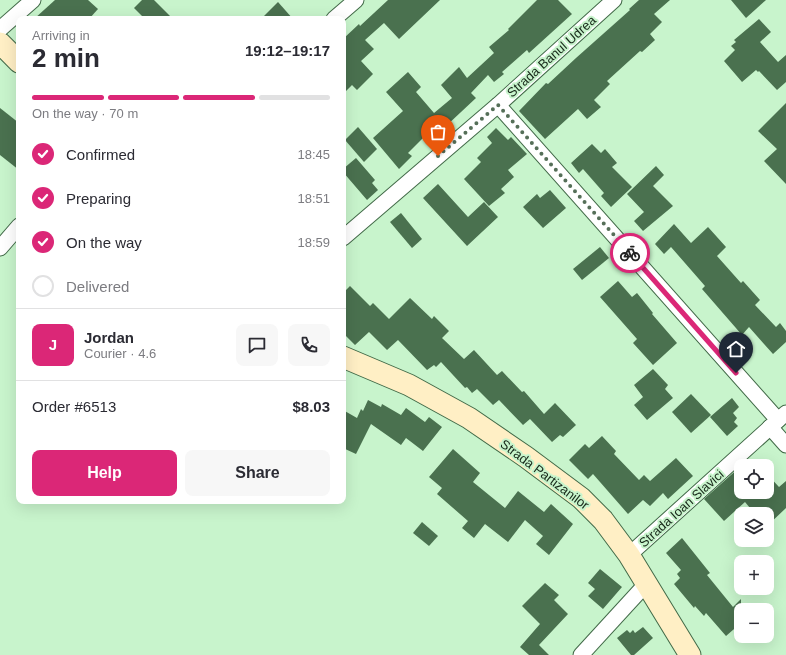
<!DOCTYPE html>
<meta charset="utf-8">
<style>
:root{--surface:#fff;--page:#f7f7f7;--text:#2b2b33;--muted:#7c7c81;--line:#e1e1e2;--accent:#db2777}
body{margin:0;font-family:Arial,sans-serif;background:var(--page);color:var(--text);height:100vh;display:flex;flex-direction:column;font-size:15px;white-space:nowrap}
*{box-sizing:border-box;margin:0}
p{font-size:13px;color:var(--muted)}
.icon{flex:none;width:22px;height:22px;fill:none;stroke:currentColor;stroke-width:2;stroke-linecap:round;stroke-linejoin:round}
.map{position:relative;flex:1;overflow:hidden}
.sheet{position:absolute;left:16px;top:16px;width:330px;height:488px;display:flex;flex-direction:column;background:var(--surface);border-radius:8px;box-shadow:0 4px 16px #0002}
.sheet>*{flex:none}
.buttons{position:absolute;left:734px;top:459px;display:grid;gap:8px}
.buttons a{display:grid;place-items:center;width:40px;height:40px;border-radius:8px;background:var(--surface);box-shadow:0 4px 16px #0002;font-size:20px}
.pin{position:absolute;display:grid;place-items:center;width:34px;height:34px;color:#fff;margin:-41px -17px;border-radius:50% 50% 50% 0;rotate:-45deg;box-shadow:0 0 4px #0007}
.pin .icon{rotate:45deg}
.courier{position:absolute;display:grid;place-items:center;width:40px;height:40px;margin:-20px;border:3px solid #db2777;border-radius:50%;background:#fff;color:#222;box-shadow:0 1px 5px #0007}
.overview em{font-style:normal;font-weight:700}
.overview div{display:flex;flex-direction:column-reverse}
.overview{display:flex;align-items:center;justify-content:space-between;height:68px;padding:0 16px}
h1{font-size:26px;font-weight:700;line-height:30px}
.bar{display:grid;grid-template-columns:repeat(4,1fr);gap:6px 4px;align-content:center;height:48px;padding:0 16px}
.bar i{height:5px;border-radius:3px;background:var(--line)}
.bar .current{background:var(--accent)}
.bar p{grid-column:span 4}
.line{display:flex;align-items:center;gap:10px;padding:0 16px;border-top:1px solid var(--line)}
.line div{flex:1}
.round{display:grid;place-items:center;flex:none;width:42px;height:42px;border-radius:8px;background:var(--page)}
ol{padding:0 16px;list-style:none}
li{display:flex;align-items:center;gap:12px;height:44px}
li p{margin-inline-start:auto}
li .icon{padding:4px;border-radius:50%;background:var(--accent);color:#fff;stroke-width:4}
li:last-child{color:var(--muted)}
li i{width:22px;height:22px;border:2px solid var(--line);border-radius:50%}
.action{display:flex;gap:8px;margin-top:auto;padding:8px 16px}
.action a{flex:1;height:46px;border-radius:8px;background:var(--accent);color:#fff;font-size:16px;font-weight:700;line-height:46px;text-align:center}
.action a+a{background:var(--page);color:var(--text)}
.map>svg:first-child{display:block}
</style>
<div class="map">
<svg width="786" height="655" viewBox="0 0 786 655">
<rect width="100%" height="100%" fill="#c8f4cc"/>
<!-- building -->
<g fill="#4a714f">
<path d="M55 0H88L98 9 89 19H34Z"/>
<path d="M142 0H154L173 19H145L134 8Z"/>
<path d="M388 0H440L399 39 384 23 365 40 374 49 361 61 373 74 357 90 352 85 343 94V39L359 24 360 26Z"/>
<path d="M537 0H558L572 14 529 53 527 50 502 72 504 74 494 82 488 75 471 93 476 98 430 141 425 136 408 153 412 156 399 169 373 138 403 111 386 92 408 72 421 87 416 92 434 113 452 98 441 85 459 67 467 78 494 53 489 47 509 30 508 29Z"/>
<path d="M639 0H670L654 14 662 22 650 34 655 40 642 52 640 51 607 81 610 84 594 100 601 107 587 119 578 109 545 139 519 111 546 83 548 84 576 58 630 10 629 9Z"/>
<path d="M731 0H766L746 18Z"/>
<path d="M278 2 293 19H261Z"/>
<path d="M759 19 771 32 760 42 778 62 786 55V82L777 90 759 71 758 72 756 70 742 82 724 61 735 50 731 46 736 42 734 40Z"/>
<path d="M786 103V184L764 161 777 149 758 131Z"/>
<path d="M0 108 19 123V170L0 155Z"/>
<path d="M358 127 377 149 364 162 345 140Z"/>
<path d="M496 128 508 140 511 137 527 154 508 170 514 177 501 189 505 193 489 206 464 179 481 162 477 158 492 143 487 137Z"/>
<path d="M592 144 601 153 605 149 617 163 612 167 632 187 611 207 601 196 604 193 583 169 579 173 571 163Z"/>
<path d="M356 158 375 180 372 183 378 190 367 200 343 172V169Z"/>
<path d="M656 166 664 175 653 186 673 206 643 231 634 221 644 212 627 194Z"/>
<path d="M438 184 468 217 484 202 498 217 467 246 423 198Z"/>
<path d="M550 190 566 208 543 228 523 207 537 194 540 198Z"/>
<path d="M401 213 422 239 412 248 390 222Z"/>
<path d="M674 224 691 243 708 227 726 247 717 256 741 283 743 281 760 300 755 305 776 327 780 323 786 331V342L773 354 749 327 742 335 702 289 705 286 671 247 664 254 655 244Z"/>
<path d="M600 247 609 258 582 280 573 269Z"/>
<path d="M618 281 632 297 637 293 653 313 652 314 677 343 653 365 633 343 637 339 600 297Z"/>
<path d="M350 286 370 306 373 303 389 319 410 298 432 319 434 316 449 331 442 338 464 359 474 350 497 375 502 371 522 392 524 391 544 414 555 403 576 425 563 437 560 435 552 442 530 419 523 425 499 400 493 405 477 389 472 393 467 387 465 388 441 362 436 367 434 365 427 370 398 340 387 350 369 332 355 345 343 333V293Z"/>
<path d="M653 369 668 385 665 389 673 398 647 420 634 405 643 397 634 385Z"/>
<path d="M691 394 711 415 691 433 672 412Z"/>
<path d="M732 398 739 407 733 413 737 418 734 422 738 426 727 436 710 417Z"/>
<path d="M368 400 381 407 382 404 401 415 406 408 425 422 429 417 442 427 423 451 406 438 401 445 371 424 356 454 343 448V410L357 418 361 409 363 411Z"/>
<path d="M602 436 616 451 614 454 639 480 644 475 650 481 676 458 693 476 668 499 663 493 650 506 643 500 628 514 593 474 588 479 569 460 585 444 589 448Z"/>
<path d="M453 449 480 473 473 482 505 508 518 491 544 512 551 504 573 524 549 555 536 544 543 536 525 520 508 542 485 524 474 538 462 528 468 521 437 494 442 488 429 477Z"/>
<path d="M741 466V492H767V474L779 487 786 481V508L767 526V514H755L745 502 724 521 704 499Z"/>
<path d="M422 522 438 536 429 546 413 533Z"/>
<path d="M682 538 710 573 707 575 733 607 741 599V623L726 636 706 613 704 616 695 606 694 608 674 584 680 578 677 574 681 570 666 553Z"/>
<path d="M600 569 622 587 603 609 588 596 595 589 588 583Z"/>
<path d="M545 583 559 595 554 600 568 614 539 645 549 655H529L520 647 540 624 522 606Z"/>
<path d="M643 627 653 638 634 655H631L617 638 627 630 630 633 633 630 635 633Z"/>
</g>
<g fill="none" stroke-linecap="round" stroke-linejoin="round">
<defs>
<g id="street">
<path d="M334 19 356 0"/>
<path d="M0 29 33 0"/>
<path d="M498 105 778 420"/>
<path d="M343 238 498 105 614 0"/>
<path d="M0 248 19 226"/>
<path d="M770 427 786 445"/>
<path d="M629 555 786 413"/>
<path d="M581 655 647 583"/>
</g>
<g id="secondary">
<path d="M0 43 19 62"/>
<path d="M343 357 409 385 469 418 526 457 581 498 603 520 629 555 690 655"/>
</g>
</defs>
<!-- street casing -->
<use href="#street" stroke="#426a48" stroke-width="17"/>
<!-- secondary casing -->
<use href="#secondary" stroke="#426a48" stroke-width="23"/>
<!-- street -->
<use href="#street" stroke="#fff" stroke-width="15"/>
<!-- secondary -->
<use href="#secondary" stroke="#ffefc5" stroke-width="21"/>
</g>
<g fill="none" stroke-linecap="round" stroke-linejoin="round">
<!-- done -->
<path stroke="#556f58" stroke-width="4" stroke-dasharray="0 7.2" d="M438 156 498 105 630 253"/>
<!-- route -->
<path stroke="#db2777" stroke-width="5" d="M630 253 736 373"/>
</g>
<g text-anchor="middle" stroke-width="4" stroke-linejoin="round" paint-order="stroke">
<!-- street labels -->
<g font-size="13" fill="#172819" stroke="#c8f4cc">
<text transform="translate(551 56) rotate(-42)" y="5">Strada Banul Udrea</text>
<text transform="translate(545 474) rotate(37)" y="5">Strada Partizanilor</text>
<text transform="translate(681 508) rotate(-42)" y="5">Strada Ioan Slavici</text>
</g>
</g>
</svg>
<div class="buttons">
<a><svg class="icon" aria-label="locate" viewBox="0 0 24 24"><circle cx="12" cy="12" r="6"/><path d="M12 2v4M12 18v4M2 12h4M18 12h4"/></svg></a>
<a><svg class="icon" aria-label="layers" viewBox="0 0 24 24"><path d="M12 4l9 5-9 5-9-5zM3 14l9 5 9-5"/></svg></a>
<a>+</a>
<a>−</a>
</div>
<div class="pin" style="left:438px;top:156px;background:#ea580c"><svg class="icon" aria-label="bag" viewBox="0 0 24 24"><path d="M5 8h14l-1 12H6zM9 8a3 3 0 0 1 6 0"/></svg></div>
<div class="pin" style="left:736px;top:373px;background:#1f2937"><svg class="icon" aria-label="home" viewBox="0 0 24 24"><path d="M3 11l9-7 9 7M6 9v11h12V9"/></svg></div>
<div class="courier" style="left:630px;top:253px"><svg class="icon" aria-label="bike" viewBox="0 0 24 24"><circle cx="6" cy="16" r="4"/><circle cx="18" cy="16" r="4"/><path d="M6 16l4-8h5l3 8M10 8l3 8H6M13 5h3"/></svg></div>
<section class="sheet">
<div class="overview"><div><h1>2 min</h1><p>Arriving in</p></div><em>19:12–19:17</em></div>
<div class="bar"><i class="current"></i><i class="current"></i><i class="current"></i><i></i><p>On the way · 70 m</p></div>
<ol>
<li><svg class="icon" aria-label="check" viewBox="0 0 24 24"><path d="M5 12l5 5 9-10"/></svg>Confirmed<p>18:45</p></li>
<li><svg class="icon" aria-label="check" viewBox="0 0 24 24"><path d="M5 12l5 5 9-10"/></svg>Preparing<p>18:51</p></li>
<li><svg class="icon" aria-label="check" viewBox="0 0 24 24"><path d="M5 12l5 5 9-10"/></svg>On the way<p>18:59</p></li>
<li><i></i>Delivered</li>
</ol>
<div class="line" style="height:72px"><b class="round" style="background:var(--accent);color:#fff">J</b><div><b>Jordan</b><p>Courier · 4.6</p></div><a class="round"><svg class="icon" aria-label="chat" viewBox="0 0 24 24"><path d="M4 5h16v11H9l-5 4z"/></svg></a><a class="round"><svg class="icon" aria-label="phone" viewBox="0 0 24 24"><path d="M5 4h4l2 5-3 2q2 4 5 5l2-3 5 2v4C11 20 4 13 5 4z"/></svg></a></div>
<div class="line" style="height:52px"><div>Order #6513</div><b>$8.03</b></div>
<div class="action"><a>Help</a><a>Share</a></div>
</section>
</div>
